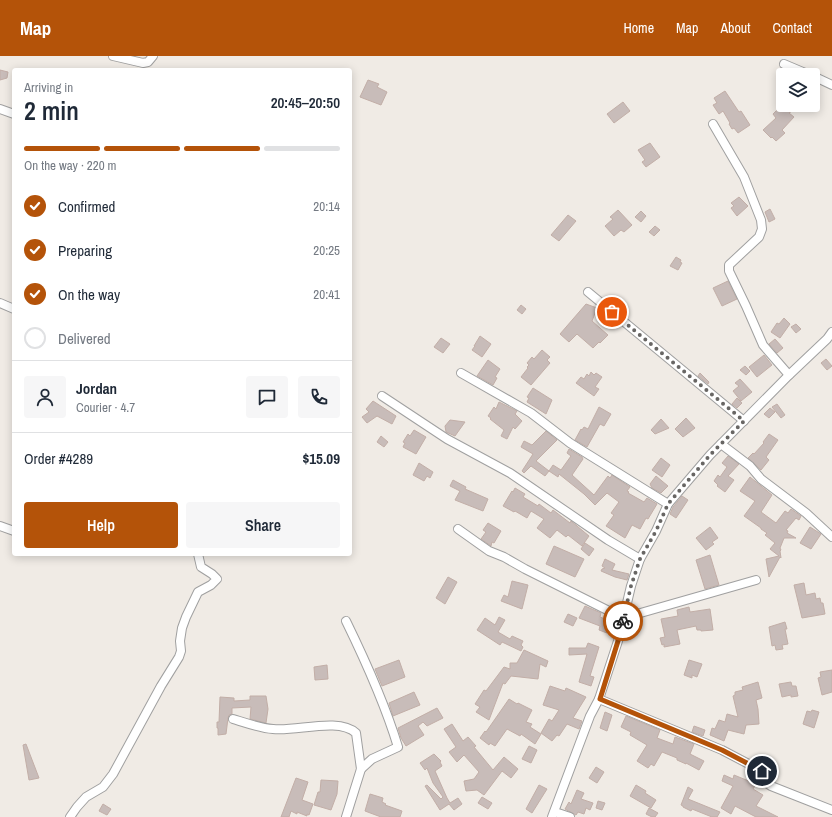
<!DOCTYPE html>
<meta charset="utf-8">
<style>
:root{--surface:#fff;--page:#f6f6f7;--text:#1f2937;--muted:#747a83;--line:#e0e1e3;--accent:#b45309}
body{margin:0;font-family:"Archivo Narrow",sans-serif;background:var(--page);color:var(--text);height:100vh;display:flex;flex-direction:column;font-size:15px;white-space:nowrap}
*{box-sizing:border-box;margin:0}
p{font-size:13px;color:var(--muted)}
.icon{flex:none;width:22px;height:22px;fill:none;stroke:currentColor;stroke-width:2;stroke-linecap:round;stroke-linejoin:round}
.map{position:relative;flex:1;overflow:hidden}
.details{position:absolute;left:12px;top:12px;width:340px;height:488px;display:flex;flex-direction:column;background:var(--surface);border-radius:4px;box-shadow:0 2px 10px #0003}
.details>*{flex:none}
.controls{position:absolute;left:776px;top:12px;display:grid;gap:8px}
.controls a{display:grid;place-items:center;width:44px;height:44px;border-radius:4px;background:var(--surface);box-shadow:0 2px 10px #0003;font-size:20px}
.pin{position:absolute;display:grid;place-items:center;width:34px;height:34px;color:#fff;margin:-17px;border:2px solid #fff;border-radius:50%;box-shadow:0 1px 4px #0007}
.courier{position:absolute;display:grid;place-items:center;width:40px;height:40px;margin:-20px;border:3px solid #b45309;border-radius:50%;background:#fff;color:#222;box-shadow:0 1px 5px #0007}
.summary em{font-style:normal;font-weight:600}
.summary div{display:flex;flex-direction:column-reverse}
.summary{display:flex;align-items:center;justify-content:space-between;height:68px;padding:0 12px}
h1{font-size:26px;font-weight:600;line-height:30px}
.bar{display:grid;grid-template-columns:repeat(4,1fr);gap:6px 4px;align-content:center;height:48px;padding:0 12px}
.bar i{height:5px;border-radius:3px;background:var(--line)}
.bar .active{background:var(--accent)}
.bar p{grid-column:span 4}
.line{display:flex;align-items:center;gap:10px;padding:0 12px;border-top:1px solid var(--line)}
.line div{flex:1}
.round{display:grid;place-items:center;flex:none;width:42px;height:42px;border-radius:4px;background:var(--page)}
ol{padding:0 12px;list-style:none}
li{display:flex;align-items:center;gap:12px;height:44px}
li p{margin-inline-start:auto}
li .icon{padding:4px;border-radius:50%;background:var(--accent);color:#fff;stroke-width:4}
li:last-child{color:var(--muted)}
li i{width:22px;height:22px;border:2px solid var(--line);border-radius:50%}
.cta{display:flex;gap:8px;margin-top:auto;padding:8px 12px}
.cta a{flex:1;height:46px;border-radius:4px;background:var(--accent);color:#fff;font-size:16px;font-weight:600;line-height:46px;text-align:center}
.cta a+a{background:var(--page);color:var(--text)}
header{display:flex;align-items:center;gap:24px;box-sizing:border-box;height:56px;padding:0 20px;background:var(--accent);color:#fff}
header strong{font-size:19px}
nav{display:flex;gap:22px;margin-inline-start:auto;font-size:14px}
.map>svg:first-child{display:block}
</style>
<header>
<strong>Map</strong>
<nav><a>Home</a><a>Map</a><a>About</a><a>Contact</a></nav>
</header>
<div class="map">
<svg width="832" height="761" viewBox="0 0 832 761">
<rect width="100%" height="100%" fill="#f0ebe5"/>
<!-- building -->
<g fill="#c8bcb9" stroke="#c2aea7">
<path d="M0 14 8 16 7 22 0 24Z"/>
<path d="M368 24 379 28 377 31 387 36 381 49 360 41Z"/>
<path d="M725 35 739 56 741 55 750 69 738 77 734 72 732 73 729 68 730 67 723 55 719 58 713 49 717 47 714 42Z"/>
<path d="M623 46 630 55 614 67 607 58Z"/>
<path d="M782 49 785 52 787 50 792 55 789 57 794 61 782 74 785 77 776 85 772 81 771 82 763 74 776 62 773 58Z"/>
<path d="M650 87 660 101 646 111 642 106 645 104 638 94Z"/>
<path d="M739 141 748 150 737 160 731 152 734 150 731 147Z"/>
<path d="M770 153 775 163 769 166 765 156Z"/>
<path d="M618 154 632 169 624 176 621 174 614 180 605 170 613 163 610 161Z"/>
<path d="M641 155 646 160 641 166 635 161Z"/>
<path d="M568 159 576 165 559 185 551 179Z"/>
<path d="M655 170 660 174 654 180 649 176Z"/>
<path d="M676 201 681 204 680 206 682 207 678 214 670 210Z"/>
<path d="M728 225 737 243 722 250 713 232Z"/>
<path d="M586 248 597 252 592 265 608 279 600 287 599 286 593 292 577 278 569 286 560 278Z"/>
<path d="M521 249 526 253 522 258 517 254Z"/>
<path d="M784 262 790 268 780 282 771 276 777 267 779 268Z"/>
<path d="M796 268 801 273 796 277 791 271Z"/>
<path d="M480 280 491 288 482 301 472 294 475 290H474Z"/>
<path d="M441 282 450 288 443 297 434 291Z"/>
<path d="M775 283 783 292 777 297 769 288Z"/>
<path d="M542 294 550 301 547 304 550 307 531 329 521 321 528 312 527 311 529 309 527 307 532 301 534 303Z"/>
<path d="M764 299 772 309 757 321 749 311Z"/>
<path d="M826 303 832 310 827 314 821 307Z"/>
<path d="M488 304 500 313 495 321 497 322 493 329 477 320Z"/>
<path d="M745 310 750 315 746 319 740 314Z"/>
<path d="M591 316 594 319 596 317 602 321 595 331 599 333 594 340 576 327 581 321 584 323 587 318 589 320Z"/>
<path d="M700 317 709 326 708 328 698 320Z"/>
<path d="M740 323 752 336 741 345 733 335 739 330 735 327Z"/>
<path d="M533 332 552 344 546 358 527 346 529 342 527 341Z"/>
<path d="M737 342 742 347 737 352 732 348Z"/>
<path d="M373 345 396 360 392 368 377 360 367 367 362 361 369 356 366 353Z"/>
<path d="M499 346 517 355 515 358 522 365 515 373 513 371 507 383 501 380 504 374 490 363 491 362 488 360 494 351 496 353Z"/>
<path d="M777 348 785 359 781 362 772 351Z"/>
<path d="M599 351 611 358 604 370 600 368 587 391 575 384 581 373 582 374 584 371 588 373Z"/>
<path d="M770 352 775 356 769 362 764 358Z"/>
<path d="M686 362 695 372 683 381 675 373Z"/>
<path d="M661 363 669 372 655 378 651 374Z"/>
<path d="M450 364 465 366 455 380 446 376 445 370Z"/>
<path d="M414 374 426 381 416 398 403 391 405 387 403 386 408 378 410 380Z"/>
<path d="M546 375 557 384 536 405 549 415 545 420 531 410 524 417 522 415 533 398 521 391 524 385 532 389Z"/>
<path d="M769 378 778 384 766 401 769 404 761 414 748 402 753 397 754 398 764 387 763 386Z"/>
<path d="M381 380 388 386 384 391 377 386Z"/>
<path d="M569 393 582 401 583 403 572 419 594 439 608 420 610 422 612 419 630 431 627 435 629 436 628 437 644 446 647 442 657 448 648 463 646 462 640 473 632 469 625 482 606 470 614 459 611 457 619 446 607 437 595 449 584 438 559 418 558 421 549 415 553 409 561 414 571 400 567 397Z"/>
<path d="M728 400 739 408 728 420 734 424 725 436 717 430 718 429 714 425 718 419 720 421 727 411 722 407Z"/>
<path d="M661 402 670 409 662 421 652 414Z"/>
<path d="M419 407 433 416 430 422 427 420 424 425 413 419Z"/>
<path d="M656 420 668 430 661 437 652 432 650 428Z"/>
<path d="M750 421 772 439 761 456 776 467 785 455 788 457 791 453 801 460 799 464 796 462 786 474 788 475 787 477 796 482H784L780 492 781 494 780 495 781 502 780 501 769 521 766 503 779 500 770 493 775 487 765 479 767 477 761 473V472L744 460 755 445 740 435Z"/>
<path d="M453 424 466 431 465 433 488 443 483 455 455 444 460 435 450 430Z"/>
<path d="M515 432 525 438 523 441 538 450 539 448 551 457 553 454 570 467 571 465 589 480 582 490 568 479 566 481 557 474 550 482 537 472 544 463 531 455 527 462 515 455 514 456 503 450 512 435 513 436Z"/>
<path d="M682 440 688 444 676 462 670 458 673 451Z"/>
<path d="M488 467 501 475 494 487 492 486 491 490 481 483 486 476 483 474Z"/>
<path d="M710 471 718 482 712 486 714 488 706 494 696 482Z"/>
<path d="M810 471 821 478 811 493 800 487Z"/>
<path d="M585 487 594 493 589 500 581 493Z"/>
<path d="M554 490 584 503 575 521 546 508Z"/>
<path d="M710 499 719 529 705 533 696 504Z"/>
<path d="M605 503 615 508 612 514 629 518 627 524 615 521 601 515 602 513 605 512 602 510Z"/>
<path d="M448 521 457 526 445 548 436 542Z"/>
<path d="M512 525 528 529 522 553 501 545 504 539 508 541Z"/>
<path d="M804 527 806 539 815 537 816 543 820 542 821 547H823L825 558 802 562 794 529Z"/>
<path d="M585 550 601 557 600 561 612 566 607 577 599 574 600 570 579 562Z"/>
<path d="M689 551 690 556 710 553 713 574 701 575V574H697L696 570 677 574 680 588 664 591V588L662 589 660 582 665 581 661 563 678 560 677 554Z"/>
<path d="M568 558 577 562 573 570 564 566Z"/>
<path d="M499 561 505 564 498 576 510 583 512 580 523 585 521 589 523 591 521 595 502 586 500 589 477 574 485 562 495 569Z"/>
<path d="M785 566 787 573H785L788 588 782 589 783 593 776 594 775 589 772 590 769 571Z"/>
<path d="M588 587 599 591 590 620 594 621 591 630 579 626 587 598 569 599V592H586Z"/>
<path d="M524 594 548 605 546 611 540 608 538 623 511 620 505 628 503 627 489 664 476 656 480 651 475 648 484 634 486 635 504 611 510 613V607H517Z"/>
<path d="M399 604 405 621 382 630 375 613Z"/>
<path d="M689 604 702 608 697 621 692 619V622L684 619Z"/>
<path d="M327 609 328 623 315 624 314 611Z"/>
<path d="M832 614V636L822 639 818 622 821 621 820 616Z"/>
<path d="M758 626 762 642 756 644 758 653 759 668 746 669 744 678 728 674 724 685 710 679 712 672 715 673 719 664 725 666 727 658 738 661 733 640 735 639V636L743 634 742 631Z"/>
<path d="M791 626 792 630H796L798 640 791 641V639L782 641 779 628Z"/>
<path d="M550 630 565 635 566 632 586 641 573 662 582 665 579 673 567 668 559 680 557 679 552 685 541 677 549 663 552 665 559 654 543 649Z"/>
<path d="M414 636 420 649 393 660 389 647Z"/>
<path d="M250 640H266L268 653 266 667 250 663 251 651 232 652V658L229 659 228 662 226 678 218 679V672H217V666H219L220 641 234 642V645L250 644Z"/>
<path d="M509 643 517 648 518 647 532 654 526 666 532 668 530 671 541 678 535 688 521 678 520 680 507 673 495 690 490 687 489 689 480 682 485 675 486 676Z"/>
<path d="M437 652 443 662 427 670 423 666 418 670 424 679 406 690 401 682 398 672Z"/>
<path d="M812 654 819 656 814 672 803 668 807 655 811 656Z"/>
<path d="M605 656 612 659 607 675 600 672Z"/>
<path d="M626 660 660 674 657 682 673 688 675 681 694 688 690 698 704 705 699 714 686 707V708L677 704V702L662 696 654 710 651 708 648 712 637 705 647 689 630 679 631 676 621 671Z"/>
<path d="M452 668 463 685 468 681 476 690 474 691 493 714 504 701 518 713 511 722 502 715 484 739 477 734 466 735 464 725 474 723 479 716 464 699 457 706 449 696 456 691 444 673Z"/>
<path d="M694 670 705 674 703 680 692 676Z"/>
<path d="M26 688 39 722 29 724 23 689Z"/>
<path d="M529 690 537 694 531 707 522 703Z"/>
<path d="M434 698 441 705 440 706 442 710 435 715 447 742 450 747 458 742 462 748 454 754 449 748 440 754 425 730 427 729 441 743 443 741 433 727 427 712 425 714 420 707Z"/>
<path d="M596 711 604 716 597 727 589 722Z"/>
<path d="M724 719 733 723 734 719 756 728 753 733 763 739 756 750 778 761H756L735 750 731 758 721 752 733 730 722 725Z"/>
<path d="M296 722 308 726 302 744 313 748 309 759 307 758V760L297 756V758L291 755 289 761H281Z"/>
<path d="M321 724 338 725 337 738 331 754 314 749 318 736H320Z"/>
<path d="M539 729 547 733 532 757 526 753Z"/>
<path d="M636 729 646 735 645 737 656 744 651 752 630 740Z"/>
<path d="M688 731 693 734 688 743 720 756 717 761H712L692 753 691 755 683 751V750L681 749Z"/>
<path d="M577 734 584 737 581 743 593 747 590 754 586 752 584 758 578 756 576 759 565 753 569 746 571 748Z"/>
<path d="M370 738 383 742 382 746 386 748 385 749 402 755 400 761H381L365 755Z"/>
<path d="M482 741 492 747 488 753 478 747Z"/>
<path d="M598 745 605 747 602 754 596 752Z"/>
<path d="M103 748 111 753 107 759 99 755Z"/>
<path d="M649 752 658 757 655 761H652L646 758Z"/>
</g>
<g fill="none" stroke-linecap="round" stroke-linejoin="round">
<defs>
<g id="street">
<path d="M113 0 143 7 148 6 153 0"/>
<path d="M784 8 810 19"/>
<path d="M813 20 832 29"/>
<path d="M0 53 14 58"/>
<path d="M713 68 744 121 761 164 762 173 759 181 729 209V215L746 250 763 289 789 319"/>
<path d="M588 236 744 365"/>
<path d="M0 247 14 253"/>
<path d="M461 317 531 357 570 387 668 448"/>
<path d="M382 340 447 383 510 417 608 484 640 503"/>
<path d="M721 388 750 410 761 423 806 457 832 481"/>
<path d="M0 470 14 475"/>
<path d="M458 473 489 495 504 501 525 513 623 562 756 524"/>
<path d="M346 565C366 606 385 648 398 691L372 703 361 713"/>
<path d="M599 643 722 694 762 715 768 728 771 730 832 754"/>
<path d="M233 663C246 667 260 672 273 673 296 676 338 661 356 677L361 713 346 761"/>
<path d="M555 756 570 761"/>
<path d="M70 761 77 751 86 741 103 731 113 718 161 630 179 601 181 595 180 585 182 572 186 561 198 536 211 529 217 523 212 518 201 511 198 498"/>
<path d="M552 761 590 660 599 643 618 585 631 530 640 503 656 475 668 448 710 399 789 319 827 283 832 276"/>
</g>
</defs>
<!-- street casing -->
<use href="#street" stroke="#a0a0a0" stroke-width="10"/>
<!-- street -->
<use href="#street" stroke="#fff" stroke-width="8"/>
</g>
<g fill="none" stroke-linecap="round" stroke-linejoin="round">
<!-- done -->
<path stroke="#686664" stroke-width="4" stroke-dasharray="0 7.2" d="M612 256 744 365 710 399 668 448 656 475 640 503 631 530 623 565"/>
<!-- route -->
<path stroke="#b45309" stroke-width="5" d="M623 565 618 585 600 643 722 694 762 715"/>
</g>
</svg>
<div class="controls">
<a><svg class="icon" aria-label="layers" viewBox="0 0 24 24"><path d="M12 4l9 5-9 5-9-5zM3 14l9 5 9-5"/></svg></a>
</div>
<div class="pin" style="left:612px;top:256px;background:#ea580c"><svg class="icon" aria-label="bag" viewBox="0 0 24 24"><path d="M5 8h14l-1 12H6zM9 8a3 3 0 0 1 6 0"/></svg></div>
<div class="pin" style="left:762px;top:715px;background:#1f2937"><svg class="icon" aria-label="home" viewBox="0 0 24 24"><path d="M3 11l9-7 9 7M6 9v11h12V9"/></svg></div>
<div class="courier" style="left:623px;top:565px"><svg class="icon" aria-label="bike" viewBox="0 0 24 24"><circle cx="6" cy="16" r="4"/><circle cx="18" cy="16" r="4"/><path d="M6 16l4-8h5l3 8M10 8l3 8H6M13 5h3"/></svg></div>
<section class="details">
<div class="summary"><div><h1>2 min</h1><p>Arriving in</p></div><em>20:45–20:50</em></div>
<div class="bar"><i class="active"></i><i class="active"></i><i class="active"></i><i></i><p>On the way · 220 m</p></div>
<ol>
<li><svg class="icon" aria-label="check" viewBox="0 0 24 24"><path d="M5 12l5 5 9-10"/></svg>Confirmed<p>20:14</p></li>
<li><svg class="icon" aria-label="check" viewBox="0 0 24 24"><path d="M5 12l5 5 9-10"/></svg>Preparing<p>20:25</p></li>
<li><svg class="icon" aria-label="check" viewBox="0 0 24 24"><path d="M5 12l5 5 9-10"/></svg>On the way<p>20:41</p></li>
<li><i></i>Delivered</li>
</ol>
<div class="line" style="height:72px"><a class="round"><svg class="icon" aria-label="person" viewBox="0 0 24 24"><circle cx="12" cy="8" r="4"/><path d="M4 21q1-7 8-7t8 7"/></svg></a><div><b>Jordan</b><p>Courier · 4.7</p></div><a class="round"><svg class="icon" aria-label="chat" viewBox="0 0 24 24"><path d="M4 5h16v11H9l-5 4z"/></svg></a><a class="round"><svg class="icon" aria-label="phone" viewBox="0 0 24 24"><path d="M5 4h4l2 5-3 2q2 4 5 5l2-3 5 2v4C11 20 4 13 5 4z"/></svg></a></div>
<div class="line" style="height:52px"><div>Order #4289</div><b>$15.09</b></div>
<div class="cta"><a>Help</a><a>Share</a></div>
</section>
</div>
